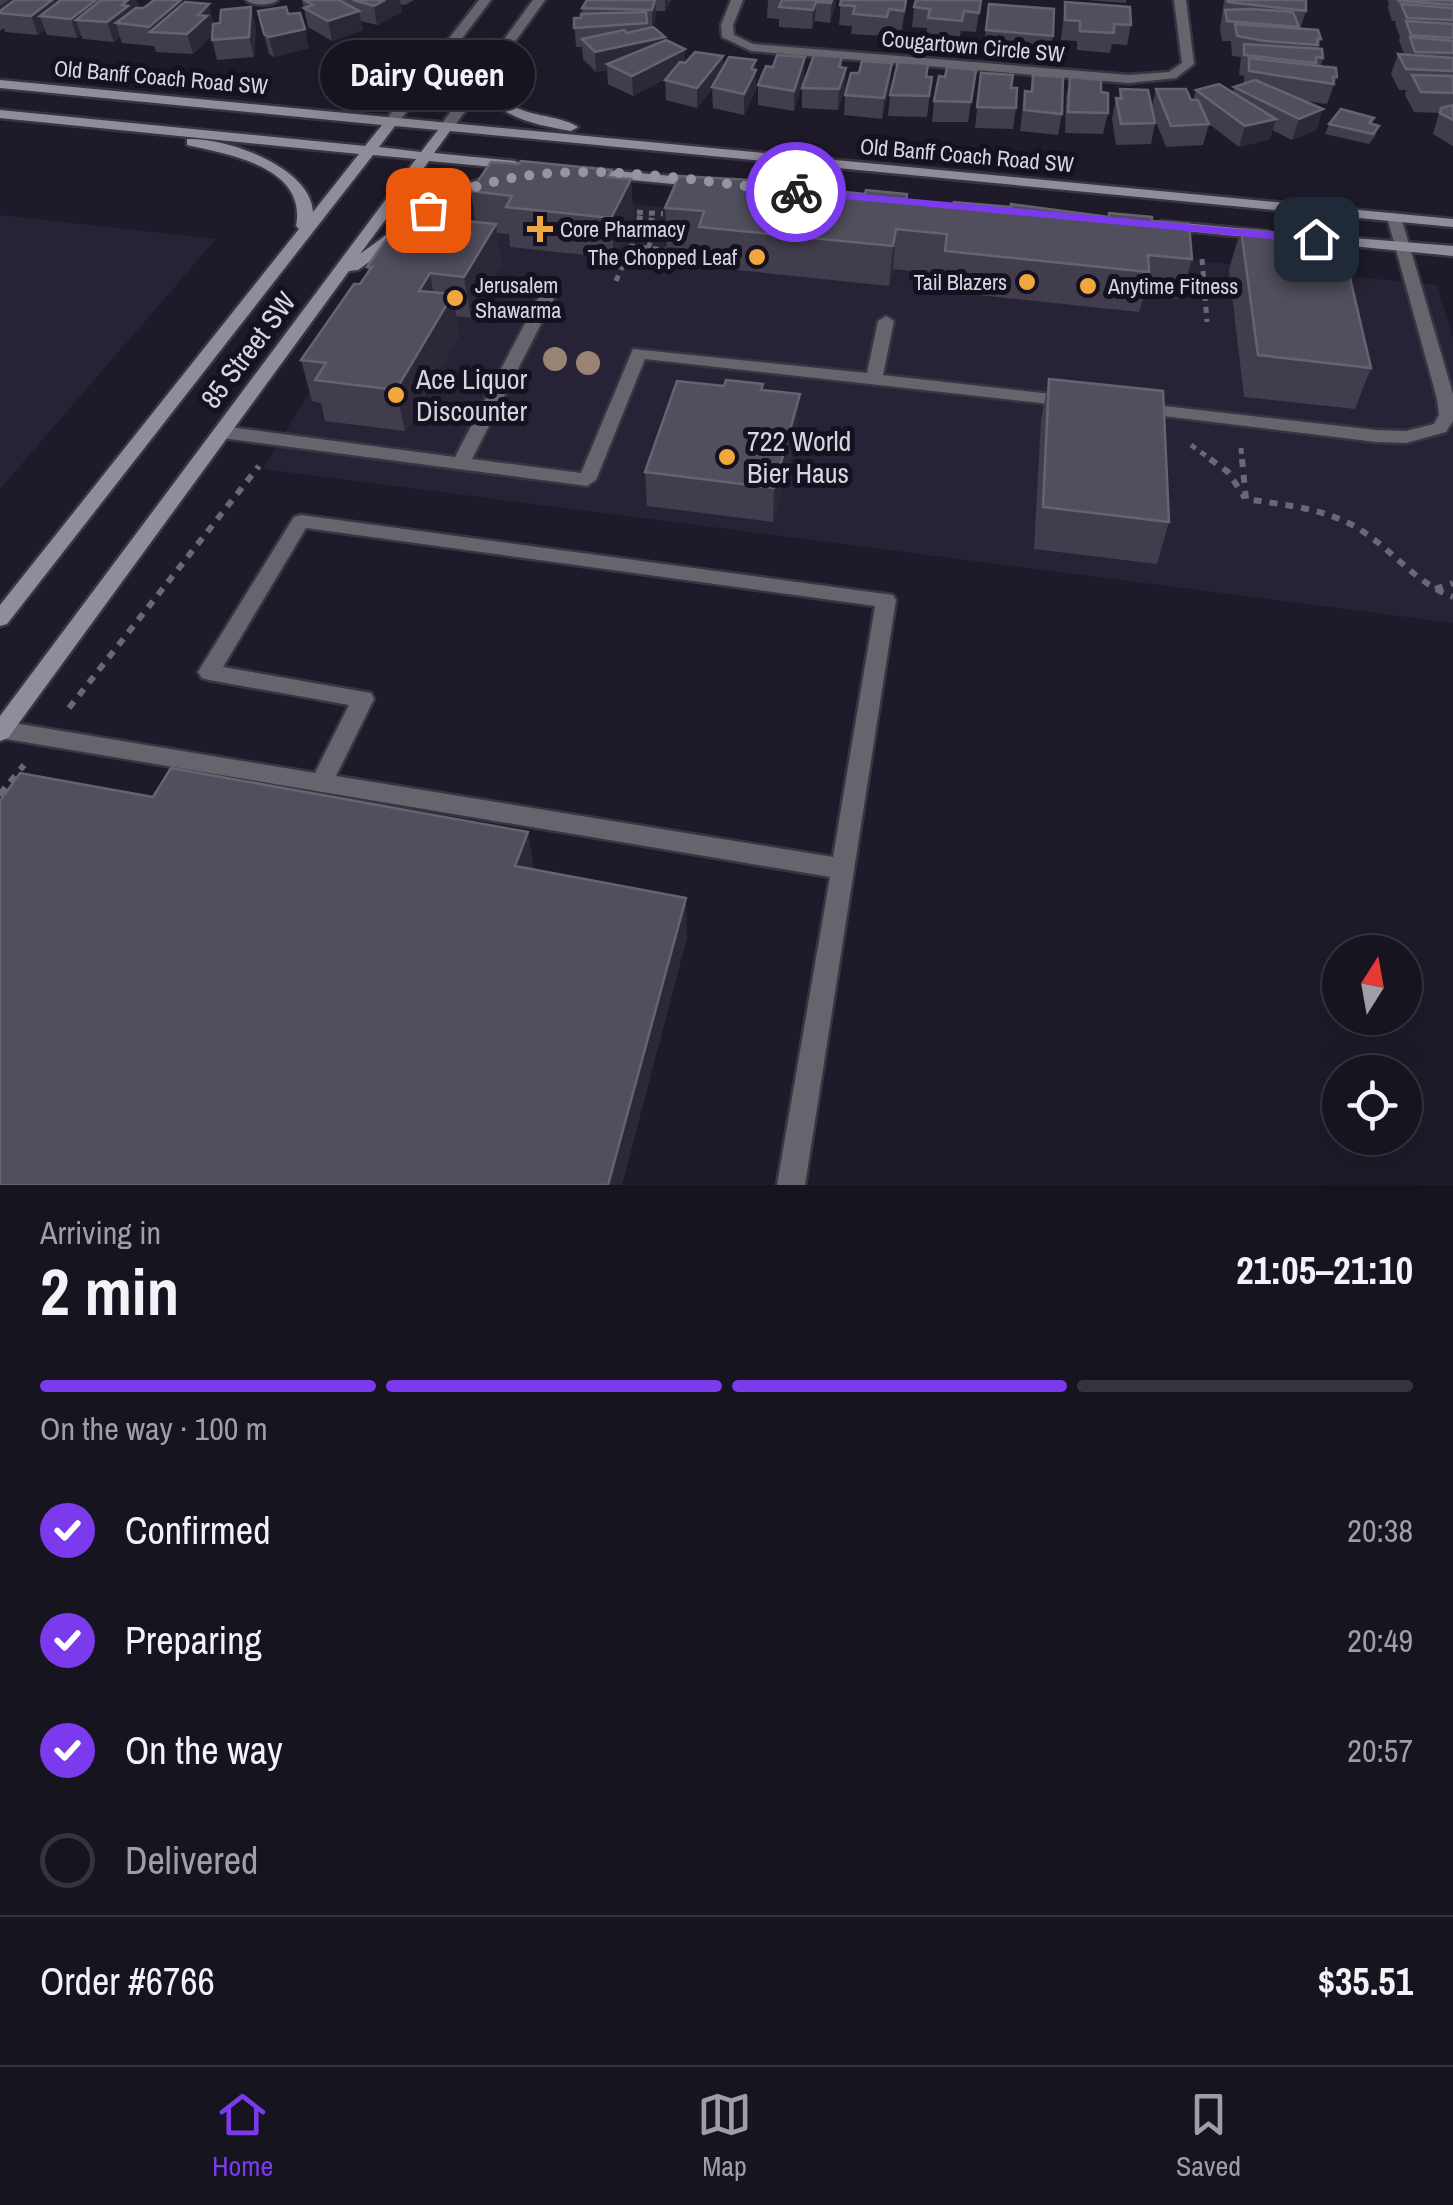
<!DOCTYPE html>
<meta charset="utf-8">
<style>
:root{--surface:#16141f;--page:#23212c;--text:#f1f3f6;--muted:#9e9ea4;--line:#35333d;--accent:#7c3aed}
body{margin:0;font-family:"Archivo Narrow",sans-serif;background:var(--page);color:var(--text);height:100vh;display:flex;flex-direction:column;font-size:38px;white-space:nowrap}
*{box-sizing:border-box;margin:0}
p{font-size:32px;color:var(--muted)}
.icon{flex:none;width:55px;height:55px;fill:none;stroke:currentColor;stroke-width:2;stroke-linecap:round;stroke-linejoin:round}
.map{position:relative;height:1185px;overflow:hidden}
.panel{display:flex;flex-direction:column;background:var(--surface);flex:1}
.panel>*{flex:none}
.needle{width:65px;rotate:11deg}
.controls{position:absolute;left:1322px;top:935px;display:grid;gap:20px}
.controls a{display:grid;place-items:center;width:100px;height:100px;border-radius:50%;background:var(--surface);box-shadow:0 10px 40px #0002,0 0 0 2px var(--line);font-size:50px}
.pin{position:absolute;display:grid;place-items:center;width:85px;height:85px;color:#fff;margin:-42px;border-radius:20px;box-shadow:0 5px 15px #0006}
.courier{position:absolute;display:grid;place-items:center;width:100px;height:100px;margin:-50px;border:8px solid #7c3aed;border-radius:50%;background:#fff;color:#222;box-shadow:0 2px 12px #0007}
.bubble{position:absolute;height:70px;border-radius:35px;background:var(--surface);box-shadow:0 10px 40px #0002,0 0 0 2px var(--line);font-size:32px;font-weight:800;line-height:70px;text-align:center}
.headline em{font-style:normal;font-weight:800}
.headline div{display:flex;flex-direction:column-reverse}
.headline{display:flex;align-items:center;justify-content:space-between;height:170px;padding:0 40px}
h1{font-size:65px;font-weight:800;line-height:75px}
.bar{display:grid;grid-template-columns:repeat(4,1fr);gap:15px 10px;align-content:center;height:120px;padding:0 40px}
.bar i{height:12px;border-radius:8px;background:var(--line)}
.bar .on{background:var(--accent)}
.bar p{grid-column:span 4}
.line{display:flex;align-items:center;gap:25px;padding:0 40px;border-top:2px solid var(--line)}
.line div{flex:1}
ol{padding:0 40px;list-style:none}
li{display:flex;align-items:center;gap:30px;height:110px}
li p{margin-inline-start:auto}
li .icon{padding:10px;border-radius:50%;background:var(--accent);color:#fff;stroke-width:4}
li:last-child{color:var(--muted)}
li i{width:55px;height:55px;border:5px solid var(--line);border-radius:50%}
.dock{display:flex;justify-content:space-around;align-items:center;height:140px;border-top:2px solid var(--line);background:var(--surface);font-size:28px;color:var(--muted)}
.dock a{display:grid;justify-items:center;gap:5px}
.dock .on{color:var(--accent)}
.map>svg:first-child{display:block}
</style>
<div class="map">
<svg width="1453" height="1185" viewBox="0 0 1453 1185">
<rect width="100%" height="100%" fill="#1e1a29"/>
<!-- built -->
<g fill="#282236">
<path d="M524 193 1437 285 1453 338V623L263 469 390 259 437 222Z"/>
<path d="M0 215 216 239 0 489Z"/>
</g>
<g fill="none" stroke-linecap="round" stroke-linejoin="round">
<defs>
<g id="service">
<path d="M1394 213 1401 217 1453 394V421L1446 432 1406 443 1376 442 1131 412 1128 408 1137 403 1376 430 1406 431 1434 424 1439 415 1437 399 1387 217Z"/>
<path d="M553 280 561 285 472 459 581 473 633 349 867 373 878 321 886 316 894 321 883 375 1068 396 1077 401 1068 406 645 359 596 480 587 486 222 438 213 432 222 426 455 457 545 285Z"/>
<path d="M301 515 893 595 896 600 805 1185H777L830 877 0 738 2 721 315 773 349 705 209 680 202 678 198 672 294 517ZM306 528 875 606 833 857 336 776 374 699 371 693 223 667Z"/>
</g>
<g id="minor">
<path d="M246 0H278C271 6 253 6 246 0Z"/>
<path d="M731 0H743L733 25 734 35 753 44 1129 75 1169 72 1182 63 1174 0H1186L1194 64 1176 78 1129 83 751 51 722 37 721 25Z"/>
</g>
<g id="tertiary">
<path d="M479 0H491L398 123H388V117Z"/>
<path d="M533 0H545L453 128H443V122Z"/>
</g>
<g id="secondary">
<path d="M486 67 496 70C499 124 546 108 578 127L571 131C537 125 475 115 486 67Z"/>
<path d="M0 80 1453 219V227L450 131 434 153 515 161 522 165 515 169 429 161 360 254C385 237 479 162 505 179L448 204 358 270 349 271 8 738 0 741V716L416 159 373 155 7 624 0 626V605L299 229 296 226C307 167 231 155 187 145V139C226 137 311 167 313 212L359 154 0 118V110L365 146 382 125 0 88ZM395 126 438 130 421 152 379 147Z"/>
<path d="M584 168 704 179 711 183 704 187 579 175 577 172Z"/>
<path d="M1161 221 1267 231 1274 235 1267 239 1156 228 1154 225Z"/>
<path d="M1316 235 1453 246V256L1311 242 1309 239Z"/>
</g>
</defs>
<!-- service casing -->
<use href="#service" stroke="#383442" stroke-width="5"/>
<!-- minor casing -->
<use href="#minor" stroke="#383442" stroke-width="5"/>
<!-- tertiary casing -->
<use href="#tertiary" stroke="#383442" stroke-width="5"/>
<!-- secondary casing -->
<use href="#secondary" stroke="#383442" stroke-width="5"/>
<!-- path-far2 -->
<g stroke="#6b6875" stroke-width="5" stroke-dasharray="6 6" stroke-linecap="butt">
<path d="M625 211 663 214"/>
<path d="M625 215 660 222"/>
<path d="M648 248 660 222"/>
<path d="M1202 259 1207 322"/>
<path d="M616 281 631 246 682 252 675 267"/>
<path d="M1191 445 1213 461"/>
<path d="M1241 448 1242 461"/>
</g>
<!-- path-far1 -->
<g stroke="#6b6875" stroke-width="6" stroke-dasharray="8 8" stroke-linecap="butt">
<path d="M1210 459 1228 472 1245 498"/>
<path d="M1242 459 1246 499C1284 505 1325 508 1359 529 1393 550 1414 582 1453 597"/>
<path d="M1435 589 1453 583"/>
<path d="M69 708 259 466"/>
<path d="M10 782 24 765"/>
</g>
<!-- path -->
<path stroke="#6b6875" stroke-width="8" stroke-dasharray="10 10" stroke-linecap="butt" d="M0 796 12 780"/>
<!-- service -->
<use href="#service" fill="#66646c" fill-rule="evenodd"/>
<!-- minor -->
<use href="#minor" fill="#66646c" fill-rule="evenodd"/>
<!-- tertiary -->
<use href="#tertiary" fill="#66646c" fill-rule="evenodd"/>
<!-- secondary -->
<use href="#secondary" fill="#908d9a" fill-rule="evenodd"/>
</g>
<!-- trees -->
<g fill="#998473">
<circle cx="555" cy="359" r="12"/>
<circle cx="588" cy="363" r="12"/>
</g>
<!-- wall -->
<g fill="#413d4d">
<path d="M0 0H136L139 8H144L181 0 182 4 214 23 256 27 254 57 217 60 212 40 213 25 210 28 212 35 193 54 156 52 154 46 122 43 120 37 114 42 83 39 81 35 77 38 47 35 45 30 38 35 5 32 4 28 0 31Z"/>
<path d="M302 0H414L405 5 400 4 402 12 377 25 361 21 363 30 332 41 308 27Z"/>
<path d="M587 0H671L665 11H655L653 27 665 37V41L685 49V63L723 56V67L756 60V90L744 115 713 108 712 89 697 108 666 100 665 79 633 96 608 84 607 70 596 72 583 59 582 47H576L574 18H581L582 8Z"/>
<path d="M768 0H836L830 23 815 21 812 29 779 27V19L767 18Z"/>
<path d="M841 0H907L902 30 887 29 885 36 851 34 852 26 839 25Z"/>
<path d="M981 0 976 32 961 31 959 40 926 38 927 28 912 27 914 7Z"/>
<path d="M1087 0H1126V3Z"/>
<path d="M1224 0H1306V11L1300 29 1321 39 1318 49 1323 58 1321 66 1337 77 1327 104 1305 101 1317 130 1292 140 1272 130 1270 139 1239 147 1209 124 1203 145 1166 147 1154 117 1155 123 1151 144 1116 145 1112 119 1116 98 1118 99 1120 89 1152 106 1156 89 1193 100 1196 90 1233 93 1234 87 1244 84V76L1239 75 1241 57 1232 56 1231 41H1222L1220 29Z"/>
<path d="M1387 0H1453V146L1433 134 1439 113 1414 112 1405 95 1406 90H1399L1391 74 1398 54H1404L1399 40 1400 37 1395 24 1396 21H1392L1388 8 1389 3Z"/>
<path d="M1065 2 1132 20 1127 45 1112 44 1110 53 1077 50V41L1061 40Z"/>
<path d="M258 11 288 14 309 48 274 57 269 54Z"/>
<path d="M986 30 1053 36 1051 46 984 40Z"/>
<path d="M842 57V67L846 68 845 88 838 110 802 108V88Z"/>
<path d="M892 63 890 83 882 119 844 115 845 95 859 73Z"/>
<path d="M928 64 927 77H932L927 117 888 116 890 95Z"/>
<path d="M976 70 968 122H932L934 101 945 77Z"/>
<path d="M981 73 1011 88 1016 108 1013 129 975 128Z"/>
<path d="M1033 75 1062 114 1058 135 1020 131 1025 91H1030Z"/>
<path d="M804 77 794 111 758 105V85Z"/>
<path d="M1070 77 1101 92 1108 113 1103 134 1065 133 1066 97Z"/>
<path d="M1374 118 1372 124 1379 126 1375 136 1369 144 1325 134 1329 124Z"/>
<path d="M611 177 631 179 633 218 614 258 510 247 509 234 497 233 501 264 471 318 456 316 459 335 405 431 325 421 321 403 312 401 301 360 360 284 368 273 367 267 404 233 475 222 471 191Z"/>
<path d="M784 186 954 205 1152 221 1192 259 1181 299 1144 296 1139 312 940 291 942 274 893 269 889 286 699 266V250L667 247 665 208Z"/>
<path d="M1241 229 1371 368 1355 409 1244 397 1229 269Z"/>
<path d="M1049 379 1169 522 1157 564 1034 549 1041 420Z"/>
<path d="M762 390 798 428 773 522 647 506 645 472Z"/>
</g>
<!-- shaded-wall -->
<g fill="#2c2838">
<path d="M8 0H33L0 13V6Z"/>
<path d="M50 0H63L40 16 45 30 38 35 31 16Z"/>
<path d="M96 0H109L76 20 81 35 77 38 71 19Z"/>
<path d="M128 0H136L141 14 116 23 120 37 114 42 107 22Z"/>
<path d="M181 0 186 19 151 33 149 27Z"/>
<path d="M385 0H400L402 12 377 25 374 6Z"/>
<path d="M655 0 656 18 652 29V10Z"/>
<path d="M665 0 671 1 665 11Z"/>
<path d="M832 0H836V4L830 23Z"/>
<path d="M906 0V11L902 30 904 11Z"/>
<path d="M816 2 815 21 812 29 813 10Z"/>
<path d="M209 4 214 24 210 28 212 35 193 54 187 34 198 15Z"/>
<path d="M251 7 256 27 254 57 249 37Z"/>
<path d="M359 11 363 30 332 41 328 21Z"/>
<path d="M305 29 309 48 274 57 269 37Z"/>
<path d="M665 37 666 57 607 64V70L596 72 595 52Z"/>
<path d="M685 49V69L633 96 632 76Z"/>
<path d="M723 56V76L697 108V88Z"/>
<path d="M805 57 804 77 794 111V91Z"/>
<path d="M756 60V90L744 115V94L751 69Z"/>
<path d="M892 63 890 83 882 119 884 98Z"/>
<path d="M846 68 845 88 838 110 839 89Z"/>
<path d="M1323 109 1317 130 1292 140 1299 119Z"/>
<path d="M1276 119 1270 139 1239 147 1245 126Z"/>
<path d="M631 179 633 218 614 258 611 218Z"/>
<path d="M496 224 501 264 471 318 464 277Z"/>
<path d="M896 229 893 269 889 286 893 246Z"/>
<path d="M430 273 437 314 419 291Z"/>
<path d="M453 294 459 335 405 431 396 390Z"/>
<path d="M800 394 798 428 773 522 774 488Z"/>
<path d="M528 832 535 873 515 866Z"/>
<path d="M686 898 687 938 622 1185H608Z"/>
</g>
<!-- building -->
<g fill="#514e5d" stroke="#666371" stroke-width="2.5">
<path d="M15 0H52L31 16 0 13V11Z"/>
<path d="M61 0H96L71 19 40 16Z"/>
<path d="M101 0H128L122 5 128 6 107 22 76 20Z"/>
<path d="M154 0H181L149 27 116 23 136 8H144Z"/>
<path d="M304 0H339L359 11 328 21 304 8 313 5Z"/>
<path d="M353 0H385L374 6Z"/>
<path d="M587 0H655L652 10 582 8Z"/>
<path d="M782 0H832L831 3 816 2 813 10 779 7Z"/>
<path d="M841 0H906L904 11 889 9 887 17 853 14 855 6 840 5Z"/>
<path d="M916 0H981L979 13 964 11 962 21 928 18 930 9 914 7Z"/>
<path d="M1227 0H1306V11L1228 2Z"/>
<path d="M1398 0H1453V5L1399 1Z"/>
<path d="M185 2 209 4 198 15 207 16 187 34 150 32Z"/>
<path d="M1065 2 1130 7 1131 25 1114 24V33L1080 31V21L1065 20Z"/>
<path d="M989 4 1054 9 1053 36 986 30Z"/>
<path d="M1401 4 1453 8V20L1407 18Z"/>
<path d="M251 7 249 37 212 40 213 24 220 23 221 10Z"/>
<path d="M286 7 288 14 300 13 305 29 269 37 264 34 258 11Z"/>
<path d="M1251 9 1293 12 1299 27 1227 21 1225 10Z"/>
<path d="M646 12 647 23 574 28V18H581V14Z"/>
<path d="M1406 21 1453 24V38L1411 35Z"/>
<path d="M1235 24 1318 30 1321 39H1317L1318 45 1265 41 1237 36Z"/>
<path d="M653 27 665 37 595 52 582 39 624 30 627 33Z"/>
<path d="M1410 37 1453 41V53L1415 52Z"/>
<path d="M666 40 685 49 632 76 607 64Z"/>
<path d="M1244 44 1322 49 1323 58 1316 57V63L1244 55Z"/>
<path d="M695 52 723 56 697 88 665 80 680 62 685 63Z"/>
<path d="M1398 54 1453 58V71L1406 69Z"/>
<path d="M777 55 805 57 794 91 758 85 766 66 773 67Z"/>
<path d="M814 55 842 57 839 67 846 68 839 89 802 88Z"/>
<path d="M729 57 756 60 751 69 756 70 744 94 712 87Z"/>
<path d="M1249 58 1336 68 1337 77H1333L1334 84 1249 71Z"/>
<path d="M862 61 892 63 884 98 845 95 851 73H859Z"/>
<path d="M898 62 928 64 926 77H932L929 96 890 95Z"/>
<path d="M947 67 976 70 971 102 934 101 939 76 945 77Z"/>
<path d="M981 73 1013 75 1011 88H1017L1016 108 977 107Z"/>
<path d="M1033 75 1063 77 1062 114 1024 110 1025 91 1032 92Z"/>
<path d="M1412 75 1453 76V93L1421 92Z"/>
<path d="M1070 77 1101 80V92L1108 93V113L1068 112Z"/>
<path d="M1255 80 1323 109 1299 119 1234 87Z"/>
<path d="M1219 84 1276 119 1245 126 1196 90Z"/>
<path d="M1120 89 1148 90 1155 123 1121 124 1116 98 1122 99Z"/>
<path d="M1156 89H1186L1191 100H1198L1209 124 1171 126Z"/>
<path d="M1453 105V120L1440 113 1441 108Z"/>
<path d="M1341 109 1374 118 1369 123 1379 126 1373 134 1329 124Z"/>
<path d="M521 161 611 170 607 177 631 179 611 218 506 207 512 196 471 191 491 162 519 164Z"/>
<path d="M679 176 784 182 783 186 865 194 866 190 907 194 906 201 954 205V202L1011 207V204L1109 217V213L1152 217V221L1189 224 1192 259 1148 255 1149 272 945 251 947 234 896 229 893 246 699 227 704 211 665 208Z"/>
<path d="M415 216 496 224 464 277 430 273 419 291 453 294 396 390 315 380 326 363 301 360 354 284H360L372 267H367L392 231 404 233Z"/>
<path d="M1241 229 1341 239 1371 368 1258 355Z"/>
<path d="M1049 379 1163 391 1169 522 1043 507Z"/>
<path d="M726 380 763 384 761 390 800 394 774 488 645 472 677 381 724 386Z"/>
<path d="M171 768 528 832 515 866 686 898 608 1185H0V801L20 773 153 797Z"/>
</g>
<!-- route -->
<path fill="#7c3aed" d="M796 188 1316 236 1322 239 1316 243 792 194Z"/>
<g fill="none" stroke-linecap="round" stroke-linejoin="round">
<!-- done -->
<path stroke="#96949f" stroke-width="10" stroke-dasharray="0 18" d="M428 210C525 145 685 181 796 192"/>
</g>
<!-- markers -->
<g fill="#f0a73e" stroke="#151120" stroke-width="4">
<path d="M535 214h10v10h10v10h-10v10h-10v-10h-10v-10h10z"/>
<circle cx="757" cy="257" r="10"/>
<circle cx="1027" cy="282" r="10"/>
<circle cx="1088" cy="286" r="10"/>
<circle cx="455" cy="298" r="10"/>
<circle cx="396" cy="395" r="10"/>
<circle cx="727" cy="457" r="10"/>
</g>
<g text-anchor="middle" stroke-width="10" stroke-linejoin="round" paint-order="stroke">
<!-- far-street labels -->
<g font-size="22" fill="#d7d5df" stroke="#151120">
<text transform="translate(973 46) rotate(5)" y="8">Cougartown Circle SW</text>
<text transform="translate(161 77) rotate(5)" y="8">Old Banff Coach Road SW</text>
<text transform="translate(967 155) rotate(5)" y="8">Old Banff Coach Road SW</text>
</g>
<!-- far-poi labels -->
<g font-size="22" fill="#d7d5df" stroke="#151120" text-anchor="start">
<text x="560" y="237">Core Pharmacy</text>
<text x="737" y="265" text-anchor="end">The Chopped Leaf</text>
<text x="1007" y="290" text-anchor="end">Tail Blazers</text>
<text x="475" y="293">Jerusalem<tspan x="475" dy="25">Shawarma</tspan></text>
<text x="1108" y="294">Anytime Fitness</text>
</g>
<!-- street labels -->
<g font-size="28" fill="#d7d5df" stroke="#151120">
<text transform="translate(248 350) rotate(-53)" y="10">85 Street SW</text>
</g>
<!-- poi labels -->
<g font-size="28" fill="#d7d5df" stroke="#151120" text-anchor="start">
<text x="416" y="389">Ace Liquor<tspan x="416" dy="32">Discounter</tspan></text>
<text x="747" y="451">722 World<tspan x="747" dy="32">Bier Haus</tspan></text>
</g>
</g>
</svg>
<div class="controls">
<a><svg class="needle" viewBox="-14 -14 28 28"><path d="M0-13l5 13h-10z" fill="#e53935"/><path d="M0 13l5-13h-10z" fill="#9e9ea4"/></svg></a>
<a><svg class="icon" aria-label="locate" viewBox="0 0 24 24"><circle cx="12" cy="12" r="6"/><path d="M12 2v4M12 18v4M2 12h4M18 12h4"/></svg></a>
</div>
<div class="pin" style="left:428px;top:210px;background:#ea580c"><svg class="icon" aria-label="bag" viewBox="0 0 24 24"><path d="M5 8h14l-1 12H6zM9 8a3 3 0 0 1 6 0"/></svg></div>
<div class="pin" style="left:1316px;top:239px;background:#1f2937"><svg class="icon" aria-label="home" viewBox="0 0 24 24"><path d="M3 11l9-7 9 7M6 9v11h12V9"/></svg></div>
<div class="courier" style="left:796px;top:192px"><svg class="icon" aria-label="bike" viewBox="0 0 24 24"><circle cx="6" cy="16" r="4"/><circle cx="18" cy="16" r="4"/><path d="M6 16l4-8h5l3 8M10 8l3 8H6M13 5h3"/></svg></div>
<div class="bubble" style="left:320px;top:40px;width:215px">Dairy Queen</div>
</div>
<section class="panel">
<div class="headline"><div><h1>2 min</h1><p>Arriving in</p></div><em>21:05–21:10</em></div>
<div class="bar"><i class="on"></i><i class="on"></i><i class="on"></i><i></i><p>On the way · 100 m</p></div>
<ol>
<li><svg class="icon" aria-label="check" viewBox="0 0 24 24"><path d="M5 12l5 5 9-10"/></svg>Confirmed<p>20:38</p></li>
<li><svg class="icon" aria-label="check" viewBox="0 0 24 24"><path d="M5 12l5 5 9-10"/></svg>Preparing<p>20:49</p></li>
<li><svg class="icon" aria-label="check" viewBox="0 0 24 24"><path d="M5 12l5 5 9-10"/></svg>On the way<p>20:57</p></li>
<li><i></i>Delivered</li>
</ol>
<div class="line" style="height:130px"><div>Order #6766</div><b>$35.51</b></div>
</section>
<nav class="dock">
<a class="on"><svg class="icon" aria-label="home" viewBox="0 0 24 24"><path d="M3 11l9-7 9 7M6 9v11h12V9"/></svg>Home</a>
<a><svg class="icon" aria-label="map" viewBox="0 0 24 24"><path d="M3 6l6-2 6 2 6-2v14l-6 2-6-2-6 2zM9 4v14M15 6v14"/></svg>Map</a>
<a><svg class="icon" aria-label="saved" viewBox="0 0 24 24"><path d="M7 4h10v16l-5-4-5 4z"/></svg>Saved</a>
</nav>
